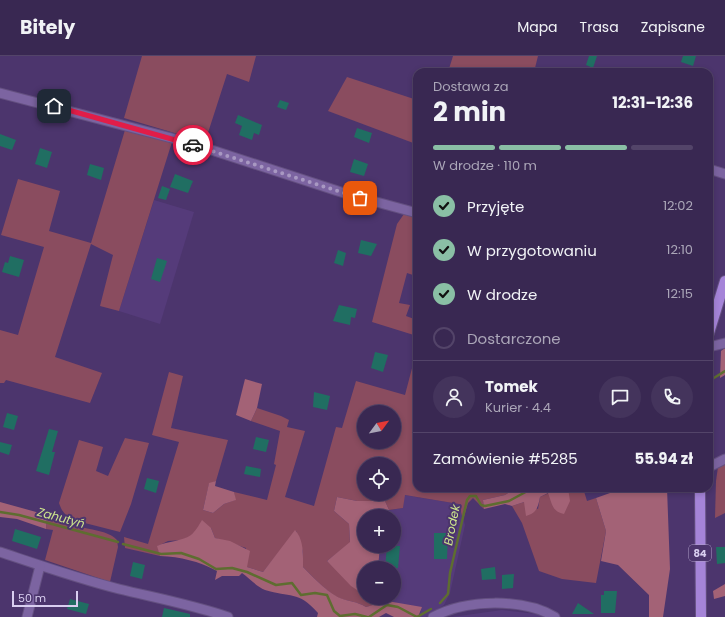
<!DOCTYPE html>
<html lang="pl">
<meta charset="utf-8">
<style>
:root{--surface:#392852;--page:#44345c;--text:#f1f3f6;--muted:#aba6b8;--line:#534469;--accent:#8abfa5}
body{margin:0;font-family:Poppins,sans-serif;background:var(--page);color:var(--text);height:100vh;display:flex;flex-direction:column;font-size:15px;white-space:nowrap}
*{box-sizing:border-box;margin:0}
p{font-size:13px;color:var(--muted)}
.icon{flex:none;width:22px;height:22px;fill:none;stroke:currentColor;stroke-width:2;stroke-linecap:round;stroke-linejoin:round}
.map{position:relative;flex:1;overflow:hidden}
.details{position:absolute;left:413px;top:12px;width:300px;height:424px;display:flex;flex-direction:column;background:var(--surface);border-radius:12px;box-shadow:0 2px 6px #0003,0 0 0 1px var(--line)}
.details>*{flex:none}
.needle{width:26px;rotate:58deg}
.fabs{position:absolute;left:357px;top:349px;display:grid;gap:8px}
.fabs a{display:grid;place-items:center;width:44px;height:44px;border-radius:50%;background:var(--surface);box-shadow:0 2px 6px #0003,0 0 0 1px var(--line);font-size:20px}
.scale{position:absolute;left:12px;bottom:10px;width:66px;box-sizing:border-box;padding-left:4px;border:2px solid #d9cef0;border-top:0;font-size:11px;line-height:14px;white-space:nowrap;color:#d9cef0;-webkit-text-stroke:3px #4c356d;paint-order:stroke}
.pin{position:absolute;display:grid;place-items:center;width:34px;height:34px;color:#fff;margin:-17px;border-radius:8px;box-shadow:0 2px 6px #0006}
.courier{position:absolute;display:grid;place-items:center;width:40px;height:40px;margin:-20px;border:3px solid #e11d48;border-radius:50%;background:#fff;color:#222;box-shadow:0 1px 5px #0007}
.headline em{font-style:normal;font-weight:700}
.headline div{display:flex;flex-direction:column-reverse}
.headline{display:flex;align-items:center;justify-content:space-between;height:68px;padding:0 20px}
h1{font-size:26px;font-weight:700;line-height:30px}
.bar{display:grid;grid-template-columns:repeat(4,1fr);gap:6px 4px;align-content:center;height:48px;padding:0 20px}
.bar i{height:5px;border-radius:3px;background:var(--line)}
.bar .on{background:var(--accent)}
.bar p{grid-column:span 4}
.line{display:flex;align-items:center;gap:10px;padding:0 20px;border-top:1px solid var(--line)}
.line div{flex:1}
.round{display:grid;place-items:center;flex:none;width:42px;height:42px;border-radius:21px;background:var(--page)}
ol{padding:0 20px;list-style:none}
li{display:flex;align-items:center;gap:12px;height:44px}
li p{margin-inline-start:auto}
li .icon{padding:4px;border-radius:50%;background:var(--accent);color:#111;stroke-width:4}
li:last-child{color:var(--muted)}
li i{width:22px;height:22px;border:2px solid var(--line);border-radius:50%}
header{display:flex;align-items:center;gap:24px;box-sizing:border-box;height:56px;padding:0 20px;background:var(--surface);border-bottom:1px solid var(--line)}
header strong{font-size:19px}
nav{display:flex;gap:22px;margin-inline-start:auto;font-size:14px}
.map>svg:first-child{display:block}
</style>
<header>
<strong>Bitely</strong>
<nav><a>Mapa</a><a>Trasa</a><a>Zapisane</a></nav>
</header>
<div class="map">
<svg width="725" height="561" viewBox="0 0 725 561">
<rect width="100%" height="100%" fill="#4c356d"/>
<!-- built -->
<g fill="#553b7a">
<path d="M154 144 194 156 160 268 119 255Z"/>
<path d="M404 439 459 448 465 469 450 537 444 549 426 561H418L421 555 387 545 374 549 375 542H394V512H378L380 490H394V460H384V455L403 452Z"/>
<path d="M502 554 536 558 543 561H452Z"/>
</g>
<!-- green -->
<g fill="#8a4c5f" fill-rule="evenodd">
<path d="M142 0H256L249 26 227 18 205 86 124 62Z"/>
<path d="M453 0H538L534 16H448Z"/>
<path d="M347 21 417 44 416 88 328 55Z"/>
<path d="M125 74 172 86 119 255 100 250 113 199 91 188 55 301 102 317 90 347 6 324 4 327H0V274L18 279 44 191 1 179 18 123 60 135 49 175 91 187Z"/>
<path d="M404 158 417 161V224L416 220 407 217 399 247 410 249 406 260 417 264V280L372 266 397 168Z"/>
<path d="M417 293V330L412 341 417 343V432H516L505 439 483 444 484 453 473 442 468 447 463 464 459 448 405 439 403 452 389 454 385 445H357L337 441 334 455 349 468 350 487 327 505 364 537V542H375L374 549 366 551C356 545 350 546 339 542 328 537 312 520 303 511V496L296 475 263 516 247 511 246 492 215 482 211 472 182 484 168 485 158 490 160 500 125 492 124 481 148 488 179 386 152 379 169 316 183 320 171 372 228 384 216 425 209 428 203 454 213 457 224 448 235 444 234 436 267 444 276 409 274 408 280 375 251 365 257 352 281 360 289 364 287 371 305 375 285 441 314 450 336 371 342 372 356 325 405 339ZM364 356H394V386H364ZM364 408H394V438H364Z"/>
<path d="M125 382 149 387 131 448 120 476 73 464C65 459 62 456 59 447L79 384 103 391 96 415 108 420Z"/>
<path d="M725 406V457L715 462 716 425 718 411Z"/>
<path d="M568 432H583L587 445 596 442 606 475 596 527 562 523 539 515 522 467 512 450 524 446 538 453 540 441 549 437 568 434Z"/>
<path d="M47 459 55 461 56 459C74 476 104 470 117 484L118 491 110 526 45 504 53 474 46 473Z"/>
</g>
<!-- forest -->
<g fill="#a36276">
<path d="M725 292V319L720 322 721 295Z"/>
<path d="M245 323 262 328 257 352 251 365 236 359Z"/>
<path d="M216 425 215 430 234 436 236 444 224 448 213 457 203 454 209 427Z"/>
<path d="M516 432H568L570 445 564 458C552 456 552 447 548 437L540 441C538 451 537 457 526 460L524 446 512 450 505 448 484 453 483 444 505 439Z"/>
<path d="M624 432H667L670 513 663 561H649V539L618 509 601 505 606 475 596 442Z"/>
<path d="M337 441 357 445H385L389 454 384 455V460H364V490H380L378 512H364L363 538 351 530 327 505 350 486 349 468 334 455Z"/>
<path d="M0 446 47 459 46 473 17 463 0 461Z"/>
<path d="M202 464 211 472 215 482 230 485 250 495 247 511 263 516 295 474C304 484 303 498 303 511 312 520 328 537 340 542 350 546 356 545 366 551L387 545 422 551 418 561H394L386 557 379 561H317L318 557C298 534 290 542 265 534 257 531 249 522 242 517L239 520H222L215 524 217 515C198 505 181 501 160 500L157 490C168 485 183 485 191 479 195 476 199 469 202 464Z"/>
<path d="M725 528V540L714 543 713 535Z"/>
</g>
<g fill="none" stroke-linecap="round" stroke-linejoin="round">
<!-- stream -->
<g stroke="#5e6d30" stroke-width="2.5">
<path d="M709 325 725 315"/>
<path d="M0 456 19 459 118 486"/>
<path d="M123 488 161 498 181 497 199 503 216 513 232 512 247 516 276 529 292 527 301 539 315 537 327 539 334 555 340 560 355 558 367 561"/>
<path d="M440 547 448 538 450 517 467 444 470 440H476L481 449 485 450 509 445 533 432"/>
<path d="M369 561 387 549 398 551 417 561 431 553"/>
</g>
</g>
<!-- building -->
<g fill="#206e62">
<path d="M589 0H597L593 12 586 9Z"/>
<path d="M683 0H696L693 10 681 6Z"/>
<path d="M280 44 289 47 286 54 277 51Z"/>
<path d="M238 59 262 69 259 79 254 77 252 84 239 79 242 70 235 67Z"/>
<path d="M357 72 372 77 369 87 354 81Z"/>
<path d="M0 78 16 84 12 94 0 90Z"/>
<path d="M40 92 52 96 47 112 35 108Z"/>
<path d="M354 103 368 108 364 120 350 116Z"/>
<path d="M90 108 104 112 101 124 87 119Z"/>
<path d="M175 118 193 125 188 137 170 131Z"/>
<path d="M162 130 170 133 166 144 158 142Z"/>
<path d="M361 184 377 188 371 200 358 197Z"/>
<path d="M338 194 346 197 343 210 334 207Z"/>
<path d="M10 200 24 204 19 221 2 216 5 206 8 207Z"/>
<path d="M157 202 167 205 160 226 151 223Z"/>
<path d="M339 249 357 253 355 262 351 261 350 269 333 265Z"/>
<path d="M375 296 388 299 383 316 371 312Z"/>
<path d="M314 336 330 340 327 354 313 351Z"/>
<path d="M7 357 18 360 14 374 3 371Z"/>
<path d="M49 373 58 375 52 396H55L49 419 36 415Z"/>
<path d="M256 381 269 384 266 396 253 393Z"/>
<path d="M0 386 12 389 9 399 0 396Z"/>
<path d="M246 410 261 413 260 421 244 418Z"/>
<path d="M147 422 159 425 156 437 144 433Z"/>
<path d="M15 473 41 481 37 493 12 485Z"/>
<path d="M434 477H448L447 503H434Z"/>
<path d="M387 490H400L398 512H385Z"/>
<path d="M716 491H725V507L717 508Z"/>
<path d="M133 506 145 509 142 523 130 520Z"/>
<path d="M495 511 496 523 482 524 481 513Z"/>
<path d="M514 518 513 532 502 533V519Z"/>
<path d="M604 535H617L615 557H601V539H604Z"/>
<path d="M70 543 89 548 86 558 67 553Z"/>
<path d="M578 547 594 558H572Z"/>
<path d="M164 552 190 558V561H162Z"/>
</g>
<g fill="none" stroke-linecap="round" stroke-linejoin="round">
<defs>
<g id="minor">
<path d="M0 37 187 86 347 138 417 157"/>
<path d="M709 113 725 118"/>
<path d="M709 291 725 287"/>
<path d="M709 411 725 403"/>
<path d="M0 496C39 509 79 523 119 533 156 542 193 549 228 561"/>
<path d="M27 561 40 510"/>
<path d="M433 561C466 543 523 542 555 561"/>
</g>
<g id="major">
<path d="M709 277 725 225"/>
<path d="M700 432 701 561"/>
</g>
</defs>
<!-- minor casing -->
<use href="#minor" stroke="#645080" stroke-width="11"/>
<!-- major casing -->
<use href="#major" stroke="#645080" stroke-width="12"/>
<!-- minor -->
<use href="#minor" stroke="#7c64a1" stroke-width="9"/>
<!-- major -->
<use href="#major" stroke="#a584d8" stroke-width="10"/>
</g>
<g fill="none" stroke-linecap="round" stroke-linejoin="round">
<!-- done -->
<path stroke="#a898c2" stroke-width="4" stroke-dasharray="0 7.2" d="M193 89 360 142"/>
<!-- route -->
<path stroke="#e11d48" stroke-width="5" d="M54 50 193 89"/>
</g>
<g text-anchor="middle" stroke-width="4" stroke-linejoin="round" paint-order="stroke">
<!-- shield labels -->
<rect fill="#4c356d" stroke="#afa0c9" stroke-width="1" x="689" y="489" width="22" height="16" rx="3"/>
<g font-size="10" font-weight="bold" fill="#d9cef0">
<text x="700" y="501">84</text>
</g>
<!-- water labels -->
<g font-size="12" font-style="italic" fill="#cee78d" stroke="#4c356d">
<text transform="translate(61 462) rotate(15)" y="4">Zahutyń</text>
<text transform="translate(452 469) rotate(-79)" y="4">Brodek</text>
</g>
</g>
</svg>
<div class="fabs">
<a><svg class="needle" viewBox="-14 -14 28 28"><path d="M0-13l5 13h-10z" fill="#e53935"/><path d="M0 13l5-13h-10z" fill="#aba6b8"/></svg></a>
<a><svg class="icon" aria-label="locate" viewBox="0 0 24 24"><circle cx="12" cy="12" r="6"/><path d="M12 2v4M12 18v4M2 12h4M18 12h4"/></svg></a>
<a>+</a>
<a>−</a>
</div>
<div class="scale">50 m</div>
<div class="pin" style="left:360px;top:142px;background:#ea580c"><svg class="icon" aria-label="bag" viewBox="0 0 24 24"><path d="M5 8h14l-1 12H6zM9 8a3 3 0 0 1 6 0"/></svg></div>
<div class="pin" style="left:54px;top:50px;background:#1f2937"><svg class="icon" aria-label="home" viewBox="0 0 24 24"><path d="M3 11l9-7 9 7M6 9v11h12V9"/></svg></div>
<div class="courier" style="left:193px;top:89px"><svg class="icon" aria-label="car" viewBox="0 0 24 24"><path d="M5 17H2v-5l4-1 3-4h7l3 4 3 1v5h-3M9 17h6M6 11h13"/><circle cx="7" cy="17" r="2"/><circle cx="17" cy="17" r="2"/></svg></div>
<section class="details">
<div class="headline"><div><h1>2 min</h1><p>Dostawa za</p></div><em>12:31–12:36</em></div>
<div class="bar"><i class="on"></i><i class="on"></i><i class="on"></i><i></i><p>W drodze · 110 m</p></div>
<ol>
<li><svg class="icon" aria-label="check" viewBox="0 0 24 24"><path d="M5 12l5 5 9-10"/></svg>Przyjęte<p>12:02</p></li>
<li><svg class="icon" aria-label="check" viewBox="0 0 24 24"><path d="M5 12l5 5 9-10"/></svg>W przygotowaniu<p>12:10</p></li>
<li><svg class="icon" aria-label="check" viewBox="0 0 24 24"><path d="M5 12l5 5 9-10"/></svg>W drodze<p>12:15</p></li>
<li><i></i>Dostarczone</li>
</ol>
<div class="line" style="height:72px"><a class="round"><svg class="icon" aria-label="person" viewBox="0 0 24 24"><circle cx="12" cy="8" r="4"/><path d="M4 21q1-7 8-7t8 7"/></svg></a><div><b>Tomek</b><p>Kurier · 4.4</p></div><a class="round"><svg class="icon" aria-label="chat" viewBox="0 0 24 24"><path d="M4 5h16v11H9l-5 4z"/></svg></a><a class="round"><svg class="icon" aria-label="phone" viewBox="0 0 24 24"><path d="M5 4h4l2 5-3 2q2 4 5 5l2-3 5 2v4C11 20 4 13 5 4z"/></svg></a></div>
<div class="line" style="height:52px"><div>Zamówienie #5285</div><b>55.94 zł</b></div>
</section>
</div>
